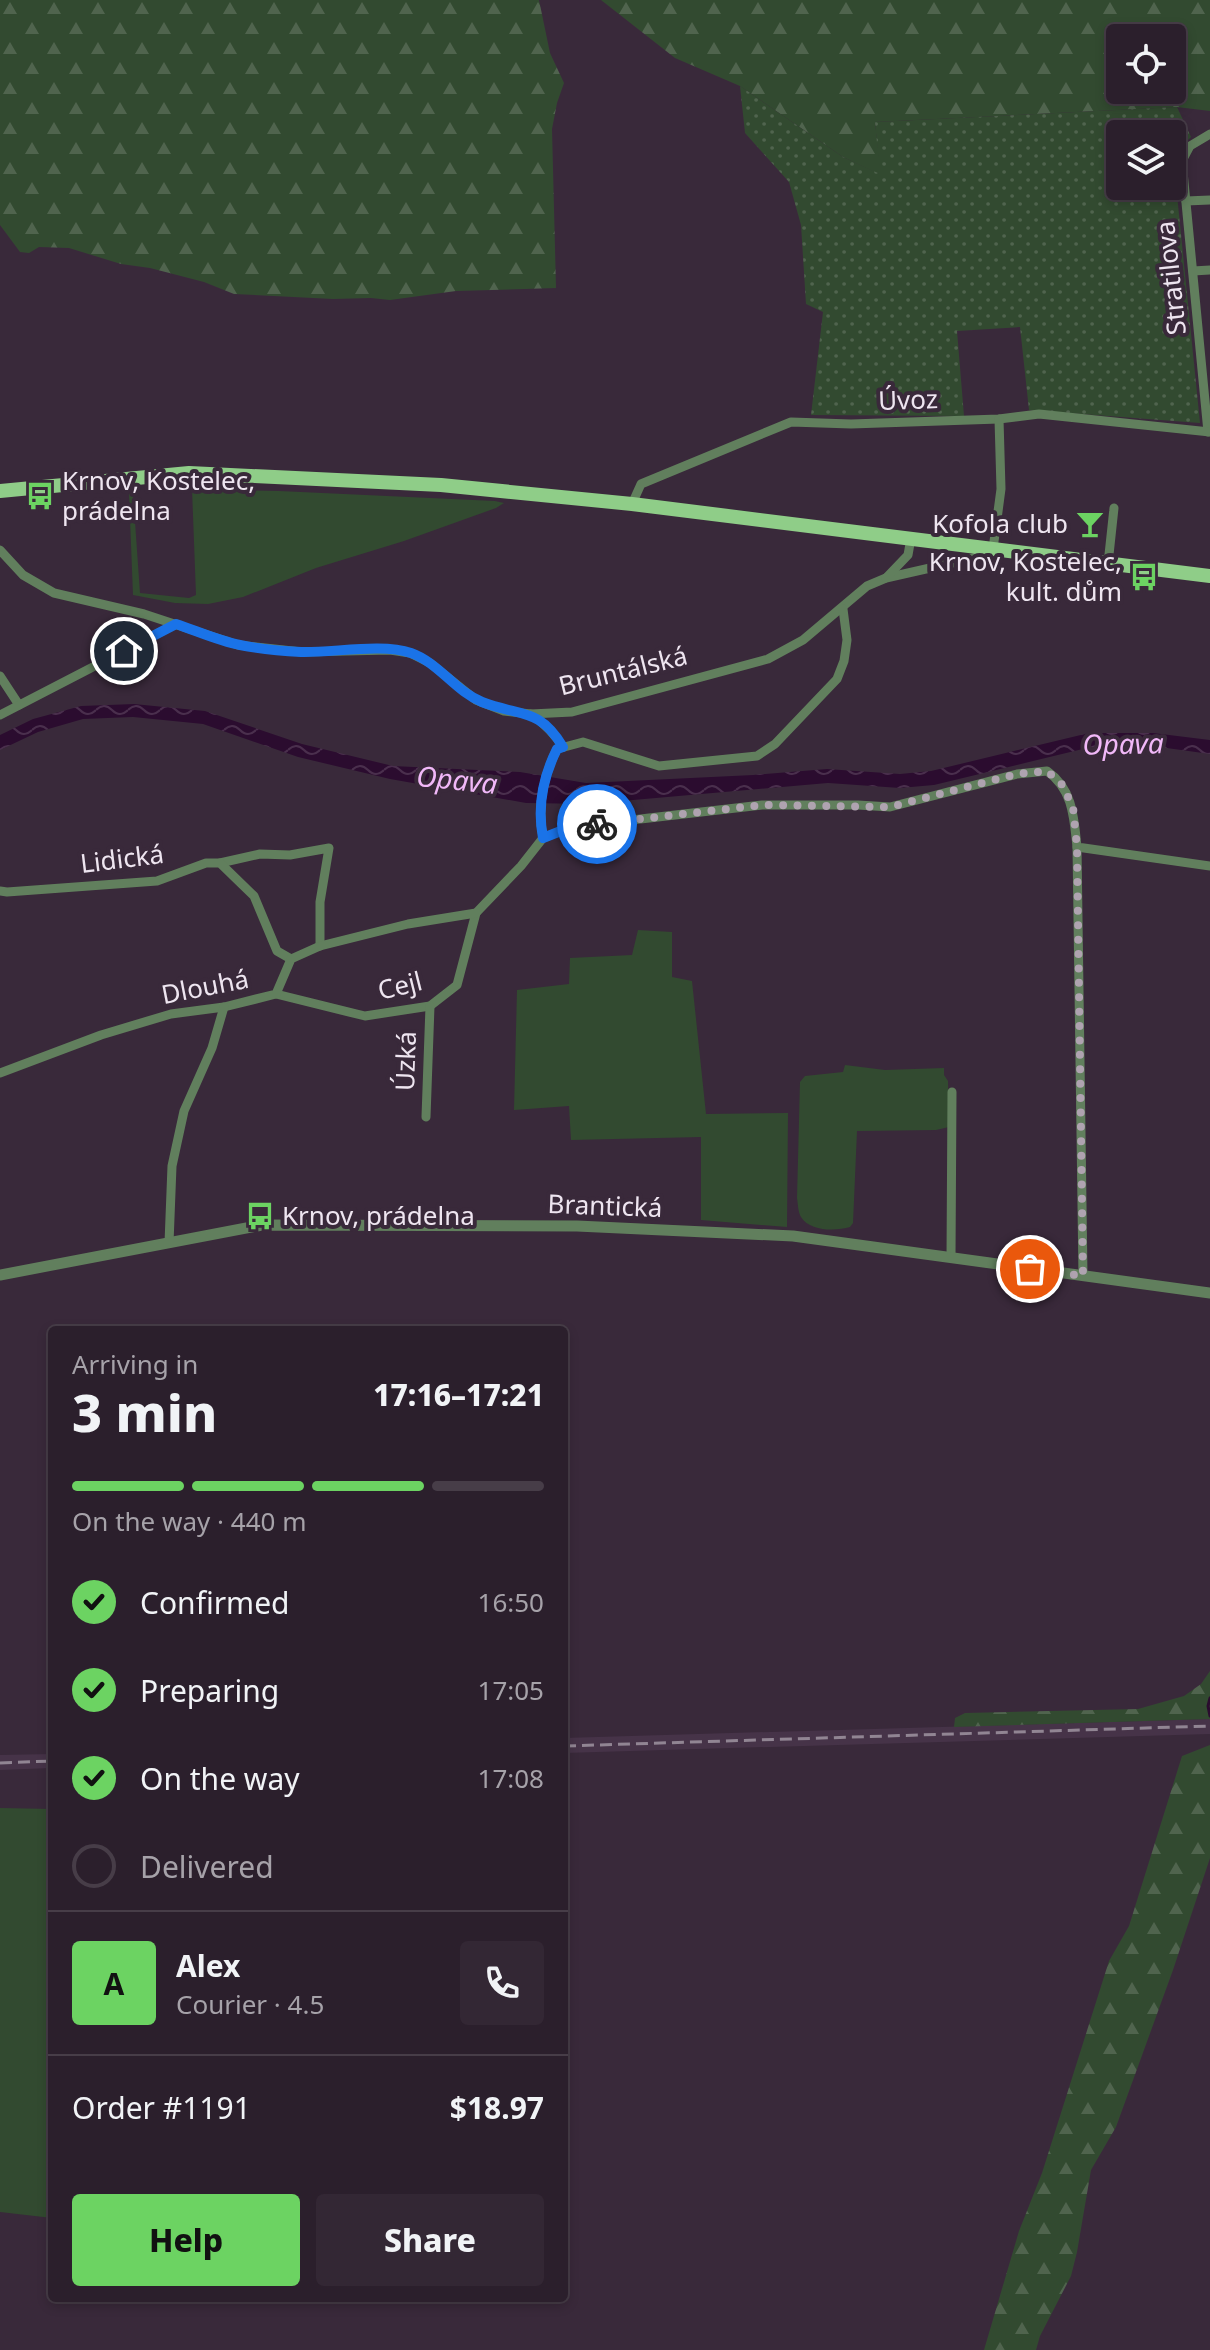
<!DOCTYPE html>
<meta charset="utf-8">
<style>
:root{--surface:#2b1f2c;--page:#332734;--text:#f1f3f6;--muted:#a6a2a9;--line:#473d48;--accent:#6cd362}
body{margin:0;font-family:"Noto Sans",sans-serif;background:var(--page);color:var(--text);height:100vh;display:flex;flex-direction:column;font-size:30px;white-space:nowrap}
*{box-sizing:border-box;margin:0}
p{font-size:26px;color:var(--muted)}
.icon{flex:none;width:44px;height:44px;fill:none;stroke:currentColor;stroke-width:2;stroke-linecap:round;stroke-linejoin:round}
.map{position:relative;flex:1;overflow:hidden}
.details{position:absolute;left:48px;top:1326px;width:520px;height:976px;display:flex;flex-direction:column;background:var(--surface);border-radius:8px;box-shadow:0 4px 12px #0003,0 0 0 2px var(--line)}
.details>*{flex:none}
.controls{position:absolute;left:1106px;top:24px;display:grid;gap:16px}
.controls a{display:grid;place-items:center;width:80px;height:80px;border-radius:8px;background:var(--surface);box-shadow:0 4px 12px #0003,0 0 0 2px var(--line);font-size:40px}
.pin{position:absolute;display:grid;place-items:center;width:68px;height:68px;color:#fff;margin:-34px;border:4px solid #fff;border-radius:50%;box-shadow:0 2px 8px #0007}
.courier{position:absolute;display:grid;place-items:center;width:80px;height:80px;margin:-40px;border:6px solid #1a73e8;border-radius:50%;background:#fff;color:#222;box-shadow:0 2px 10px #0007}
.headline em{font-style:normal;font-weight:800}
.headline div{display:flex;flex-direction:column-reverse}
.headline{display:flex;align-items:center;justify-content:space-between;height:136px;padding:0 24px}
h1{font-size:52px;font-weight:800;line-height:60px}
.bar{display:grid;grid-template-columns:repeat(4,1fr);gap:12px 8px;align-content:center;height:96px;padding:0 24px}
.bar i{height:10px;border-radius:6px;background:var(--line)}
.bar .active{background:var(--accent)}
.bar p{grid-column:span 4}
.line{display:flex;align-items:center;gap:20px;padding:0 24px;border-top:2px solid var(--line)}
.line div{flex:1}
.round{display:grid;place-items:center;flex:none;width:84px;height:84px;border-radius:8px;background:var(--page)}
ol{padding:0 24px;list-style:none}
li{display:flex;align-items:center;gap:24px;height:88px}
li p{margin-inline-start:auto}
li .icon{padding:8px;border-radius:50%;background:var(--accent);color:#111;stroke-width:4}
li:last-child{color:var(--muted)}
li i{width:44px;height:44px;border:4px solid var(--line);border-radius:50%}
.action{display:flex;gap:16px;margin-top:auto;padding:16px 24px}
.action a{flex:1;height:92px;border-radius:8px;background:var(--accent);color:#111;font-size:32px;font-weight:800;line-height:92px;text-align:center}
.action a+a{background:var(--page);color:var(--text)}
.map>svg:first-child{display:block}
</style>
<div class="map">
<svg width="1210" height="2350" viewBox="0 0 1210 2350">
<defs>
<pattern id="forest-firs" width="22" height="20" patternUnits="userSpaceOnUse" patternTransform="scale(2)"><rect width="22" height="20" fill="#324a30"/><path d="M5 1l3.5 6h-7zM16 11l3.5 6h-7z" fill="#50644e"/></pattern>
<pattern id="garden-dots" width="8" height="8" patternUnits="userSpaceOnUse" patternTransform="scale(2)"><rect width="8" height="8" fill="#324a30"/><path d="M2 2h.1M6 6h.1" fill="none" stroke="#50644e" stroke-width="1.8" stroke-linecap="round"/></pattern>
<pattern id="water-waves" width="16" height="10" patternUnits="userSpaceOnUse" patternTransform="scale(2)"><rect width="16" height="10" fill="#2b0c2f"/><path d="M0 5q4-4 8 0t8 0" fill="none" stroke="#4a2f4d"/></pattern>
</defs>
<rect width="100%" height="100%" fill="#39293a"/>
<!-- built -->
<g fill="#463348">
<path d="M1210 1719V1734L564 1753V1738Z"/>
<path d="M52 1754V1768L0 1770V1755Z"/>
</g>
<!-- green -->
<g fill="#324a30">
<path d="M192 489 279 491 495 501 504 503 496 508 404 541 316 568 243 597 208 604 175 603 133 595 129 493H133L140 593 189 598 196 595Z"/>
<path d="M638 930 672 932V977L692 981 706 1114 788 1113 787 1227 701 1220V1137L571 1140 569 1106 514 1110 517 990 569 984 570 958 632 955Z"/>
<path d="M845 1065 885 1070 944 1068V1075L948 1081 949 1127 936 1130 857 1131 853 1223 850 1227C837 1231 810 1232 801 1217 798 1212 798 1204 797 1198L800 1082 805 1076 843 1072Z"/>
<path d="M0 1808 52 1809V2218L0 2212Z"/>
</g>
<!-- forest -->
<g fill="url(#forest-firs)" fill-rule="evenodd">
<path d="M0 0H539L550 53 564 83 557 103 552 129 556 288 456 291 390 300 371 298 333 299 234 294 204 282 150 268 121 264 69 248 39 247 29 253 20 252 0 225Z"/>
<path d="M601 0H1210V111L1177 107 875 122 881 175 843 157 740 86 675 58ZM1120 38H1172V90H1120Z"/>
<path d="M1210 1671V1719L954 1727 955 1718 965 1713 1138 1709 1184 1696 1201 1684Z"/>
<path d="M1210 1745V1858L1173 1970 1116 2127 1091 2170 1077 2252 1071 2276 1040 2336 1036 2350H984L1019 2231 1042 2173 1109 1961 1129 1926 1182 1756Z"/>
</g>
<!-- garden -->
<path fill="url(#garden-dots)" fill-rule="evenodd" d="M740 86 843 157 880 174 875 122 1177 107 1191 137 1173 155 1200 423 1029 410 1020 327 957 331 964 416 811 415 823 312 806 304 801 225 789 182 745 133ZM1120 134H1172V186H1120Z"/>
<!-- water -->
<path fill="url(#water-waves)" d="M134 704 205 711 302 744 393 766 520 772 586 783 753 775 827 769 900 774 931 771 1089 733H1153L1210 740V754L1152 746 1091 747 934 785 900 788 828 783 588 804 526 803 390 779 298 757 203 724 133 717 83 719 38 732 0 750V735L33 719 81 706Z"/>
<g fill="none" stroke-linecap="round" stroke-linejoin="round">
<!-- stream -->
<path stroke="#2b0c2f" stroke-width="3" d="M1210 1698 1208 1706 1210 1716"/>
<!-- minor -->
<g stroke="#617f5d" stroke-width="9">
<path d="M1186 201 1210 200"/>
<path d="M1193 271 1210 270"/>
<path d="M1208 432 1182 161 1190 146 1210 134"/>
<path d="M632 504 641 484 791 422 851 424 999 419 1039 414 1210 432"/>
<path d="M0 550 23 575 54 593 144 614 238 645 302 652 390 650 410 653 430 663 476 700 504 711 531 714 572 712 768 659 803 640 867 586 886 578 983 556 993 549 1001 489 999 419"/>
<path d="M1108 564 1114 508"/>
<path d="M886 578 908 555 911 538"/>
<path d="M0 676 19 705"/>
<path d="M531 714C545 724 554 733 563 747"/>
<path d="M0 715 176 624"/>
<path d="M543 838C537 807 543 777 557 749L583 742 659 766 757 756 775 744 837 679 844 661 847 640 843 609"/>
<path d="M1077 847 1083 1276"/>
<path d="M220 863 260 854 290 855 329 848 320 902V946"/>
<path d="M0 891 7 892 157 881 206 863H220L254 896 277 951 291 959"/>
<path d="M276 994 365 1016 430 1006 457 985 476 913"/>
<path d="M0 1073 101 1035 171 1014 224 1007 276 994 291 959 320 946 408 924 476 913 521 866 543 838 571 827 762 805H858L890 807 1017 774 1047 771C1073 789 1074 818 1077 847L1210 866"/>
<path d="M426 1117 430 1006"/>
<path d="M169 1243 172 1166 184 1111 212 1048 224 1007"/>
<path d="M951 1257 952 1092"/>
</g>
<!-- tertiary -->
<path stroke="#617f5d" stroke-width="11" d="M0 1275 262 1225 577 1226 793 1236 1210 1293"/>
<!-- primary -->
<path stroke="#8fcd88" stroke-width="14" d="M0 491 189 473 441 485 632 504 1210 576"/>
<!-- rail -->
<g stroke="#918593" stroke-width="3" stroke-dasharray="12 6" stroke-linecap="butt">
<path d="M564 1746 1210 1726"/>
<path d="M0 1763 52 1761"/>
</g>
</g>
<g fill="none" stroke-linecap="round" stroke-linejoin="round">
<!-- done -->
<path stroke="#afa3b0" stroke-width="8" stroke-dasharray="0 14.4" d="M597 824 762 805 890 807 1017 774 1047 771 1061 783 1073 807 1077 847 1083 1276 1030 1269"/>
<!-- route -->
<path stroke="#1a73e8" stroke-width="10" d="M124 651 176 624C197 631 219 641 240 645 260 649 281 651 301 652 333 653 382 643 411 653 439 663 455 691 482 702 521 717 539 707 563 747L557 749C543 777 537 807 543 838L571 827 597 824"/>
</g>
<!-- icons -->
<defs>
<symbol id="bus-bare" viewBox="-9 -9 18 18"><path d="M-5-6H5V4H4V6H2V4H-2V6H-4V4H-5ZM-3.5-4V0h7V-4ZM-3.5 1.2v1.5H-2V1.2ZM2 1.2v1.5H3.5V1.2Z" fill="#6cd362" stroke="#39293a" stroke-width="2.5" paint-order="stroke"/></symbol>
<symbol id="bar-bare" viewBox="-9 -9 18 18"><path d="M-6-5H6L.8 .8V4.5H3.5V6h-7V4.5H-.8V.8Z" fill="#6cd362" stroke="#39293a" stroke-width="2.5" paint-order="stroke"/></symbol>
</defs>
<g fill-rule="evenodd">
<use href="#bus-bare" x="20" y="476" width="40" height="40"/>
<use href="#bar-bare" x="1070" y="504" width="40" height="40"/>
<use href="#bus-bare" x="1124" y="557" width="40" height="40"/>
<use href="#bus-bare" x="240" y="1196" width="40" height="40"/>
</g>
<g text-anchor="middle" stroke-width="8" stroke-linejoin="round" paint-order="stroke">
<!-- street labels -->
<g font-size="26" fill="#eee5f0" stroke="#39293a">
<text transform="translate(1171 278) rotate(-96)" y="9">Stratilova</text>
<text transform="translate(908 400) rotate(-2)" y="9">Úvoz</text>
<text transform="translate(623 671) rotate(-14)" y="9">Bruntálská</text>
<text transform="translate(122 859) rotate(-7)" y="9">Lidická</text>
<text transform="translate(400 986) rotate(-14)" y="9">Cejl</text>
<text transform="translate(205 987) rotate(-11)" y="9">Dlouhá</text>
<text transform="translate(406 1061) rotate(-88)" y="9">Úzká</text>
<text transform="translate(605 1206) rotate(2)" y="9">Brantická</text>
</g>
<!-- poi labels -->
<g font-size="26" fill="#eee5f0" stroke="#39293a" text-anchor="start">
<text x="62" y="490">Krnov, Kostelec,<tspan x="62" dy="30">prádelna</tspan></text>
<text x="1068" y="533" text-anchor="end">Kofola club</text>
<text x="1122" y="571" text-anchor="end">Krnov, Kostelec,<tspan x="1122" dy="30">kult. dům</tspan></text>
<text x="282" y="1225">Krnov, prádelna</text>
</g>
<!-- water labels -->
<g font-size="28" font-style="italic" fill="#f1b8f8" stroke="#39293a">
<text transform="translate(1123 744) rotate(-1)" y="10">Opava</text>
<text transform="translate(457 780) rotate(6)" y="10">Opava</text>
</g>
</g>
</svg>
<div class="controls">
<a><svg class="icon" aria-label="locate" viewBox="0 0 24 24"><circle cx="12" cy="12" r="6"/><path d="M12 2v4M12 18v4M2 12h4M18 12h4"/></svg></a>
<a><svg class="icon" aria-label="layers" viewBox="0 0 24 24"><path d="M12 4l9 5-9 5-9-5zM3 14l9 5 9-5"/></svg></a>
</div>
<div class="pin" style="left:1030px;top:1269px;background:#ea580c"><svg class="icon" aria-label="bag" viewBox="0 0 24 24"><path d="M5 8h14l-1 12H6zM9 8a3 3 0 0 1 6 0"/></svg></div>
<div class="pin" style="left:124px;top:651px;background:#1f2937"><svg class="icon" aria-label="home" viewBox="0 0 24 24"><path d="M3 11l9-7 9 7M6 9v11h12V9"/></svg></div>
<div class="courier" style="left:597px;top:824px"><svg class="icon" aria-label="bike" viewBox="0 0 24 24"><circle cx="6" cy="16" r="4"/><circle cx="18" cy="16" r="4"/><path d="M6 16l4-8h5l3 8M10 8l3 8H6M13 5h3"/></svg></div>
<section class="details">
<div class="headline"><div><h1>3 min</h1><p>Arriving in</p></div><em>17:16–17:21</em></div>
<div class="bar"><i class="active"></i><i class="active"></i><i class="active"></i><i></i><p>On the way · 440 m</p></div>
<ol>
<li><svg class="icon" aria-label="check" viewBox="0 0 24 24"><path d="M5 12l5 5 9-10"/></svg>Confirmed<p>16:50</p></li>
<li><svg class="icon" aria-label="check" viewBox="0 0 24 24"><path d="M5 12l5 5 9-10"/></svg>Preparing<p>17:05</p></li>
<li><svg class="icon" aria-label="check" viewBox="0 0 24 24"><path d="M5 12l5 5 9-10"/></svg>On the way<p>17:08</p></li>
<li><i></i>Delivered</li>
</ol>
<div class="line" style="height:144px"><b class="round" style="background:var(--accent);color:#111">A</b><div><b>Alex</b><p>Courier · 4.5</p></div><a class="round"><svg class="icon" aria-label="phone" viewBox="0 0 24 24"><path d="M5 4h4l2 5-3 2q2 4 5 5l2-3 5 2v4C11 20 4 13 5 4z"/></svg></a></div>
<div class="line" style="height:104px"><div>Order #1191</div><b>$18.97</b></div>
<div class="action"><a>Help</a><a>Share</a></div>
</section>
</div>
